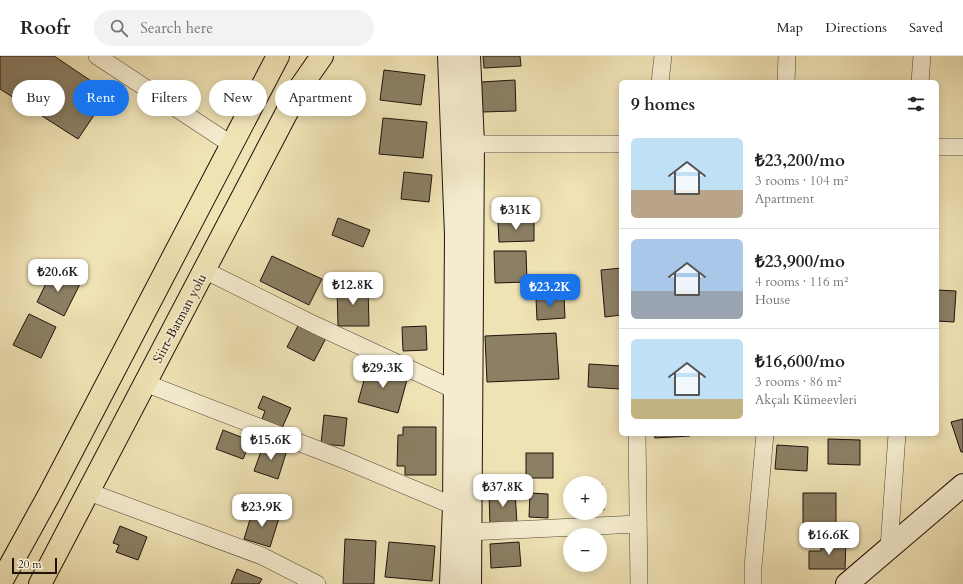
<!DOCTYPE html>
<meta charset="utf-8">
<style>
:root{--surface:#fff;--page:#f2f2f2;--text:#222;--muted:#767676;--line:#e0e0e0;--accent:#1a73e8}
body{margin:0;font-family:Cardo,serif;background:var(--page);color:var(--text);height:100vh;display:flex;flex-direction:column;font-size:15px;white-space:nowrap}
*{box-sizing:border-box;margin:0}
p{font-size:13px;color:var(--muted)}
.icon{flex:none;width:22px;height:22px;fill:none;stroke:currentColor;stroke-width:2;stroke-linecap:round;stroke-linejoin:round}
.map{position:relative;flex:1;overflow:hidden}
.panel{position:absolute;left:619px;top:24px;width:320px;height:356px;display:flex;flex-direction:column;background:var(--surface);border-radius:6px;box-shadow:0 2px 10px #0003}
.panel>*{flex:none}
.top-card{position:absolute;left:12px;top:24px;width:380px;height:36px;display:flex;gap:8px}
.buttons{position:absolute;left:563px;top:420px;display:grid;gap:8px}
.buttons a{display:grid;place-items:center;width:44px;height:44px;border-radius:50%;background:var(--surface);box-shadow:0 2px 10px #0003;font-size:20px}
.scale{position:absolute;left:12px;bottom:10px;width:45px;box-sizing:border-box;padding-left:4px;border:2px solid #1f130c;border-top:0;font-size:11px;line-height:14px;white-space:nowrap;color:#1f130c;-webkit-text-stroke:3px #f5eccf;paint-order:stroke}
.price{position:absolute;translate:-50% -34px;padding:0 9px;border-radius:8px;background:#fff;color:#222;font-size:13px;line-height:26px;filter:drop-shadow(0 1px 2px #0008)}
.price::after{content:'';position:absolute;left:50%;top:24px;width:12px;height:9px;margin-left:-6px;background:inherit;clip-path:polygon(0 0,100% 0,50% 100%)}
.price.active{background:var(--accent);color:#fff}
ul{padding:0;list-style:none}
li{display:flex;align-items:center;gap:12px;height:100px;padding:0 12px}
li+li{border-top:1px solid var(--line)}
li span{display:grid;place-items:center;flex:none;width:112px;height:80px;border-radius:6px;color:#555}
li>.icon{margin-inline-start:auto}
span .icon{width:48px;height:48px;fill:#fffc;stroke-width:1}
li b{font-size:17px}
h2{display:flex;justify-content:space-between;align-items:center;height:48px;padding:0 12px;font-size:17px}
.tag{padding:0 14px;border-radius:18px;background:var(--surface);box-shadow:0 2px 10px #0003;font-size:14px;line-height:36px}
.tag.active{background:var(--accent);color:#fff}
header{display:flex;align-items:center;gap:24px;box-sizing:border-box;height:56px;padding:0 20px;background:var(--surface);border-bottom:1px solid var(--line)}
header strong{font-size:19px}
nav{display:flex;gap:22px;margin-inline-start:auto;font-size:14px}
.search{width:280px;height:36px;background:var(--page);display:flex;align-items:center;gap:10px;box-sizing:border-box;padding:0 14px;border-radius:22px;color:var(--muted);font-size:15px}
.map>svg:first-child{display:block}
</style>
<header>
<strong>Roofr</strong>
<div class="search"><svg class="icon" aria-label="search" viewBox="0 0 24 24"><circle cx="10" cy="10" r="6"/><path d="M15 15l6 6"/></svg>Search here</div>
<nav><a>Map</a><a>Directions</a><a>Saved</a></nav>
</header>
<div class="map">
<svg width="963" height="528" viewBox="0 0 963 528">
<rect width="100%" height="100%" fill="#efe2b5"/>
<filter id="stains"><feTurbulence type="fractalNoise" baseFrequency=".005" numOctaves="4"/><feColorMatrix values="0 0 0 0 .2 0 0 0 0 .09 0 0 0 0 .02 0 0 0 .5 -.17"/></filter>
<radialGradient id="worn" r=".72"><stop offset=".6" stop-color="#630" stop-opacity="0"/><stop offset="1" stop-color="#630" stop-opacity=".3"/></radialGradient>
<!-- building -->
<g fill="#8b7f64" stroke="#1f130c">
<polygon points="0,0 54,0 109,37 78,83 0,33"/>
<polygon points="483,0 520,0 521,10 484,12"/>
<polygon points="384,14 425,19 421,49 380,44"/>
<polygon points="515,24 516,55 482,56 481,26"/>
<polygon points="383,62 427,66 423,102 379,98"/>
<polygon points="404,116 432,119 429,146 401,143"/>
<polygon points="338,162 370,174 363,191 332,179"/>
<polygon points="534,165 534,185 499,186 498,166"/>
<polygon points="494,195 526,195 527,226 495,227"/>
<polygon points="272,200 322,223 309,249 260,225"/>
<polygon points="621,212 621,259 605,261 601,214"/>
<polygon points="52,215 80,228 64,260 37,246"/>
<polygon points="337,231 368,231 369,270 338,270"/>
<polygon points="937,234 956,235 954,266 937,265"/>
<polygon points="564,240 565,262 537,264 536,242"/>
<polygon points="29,258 56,271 41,302 13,289"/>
<polygon points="299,268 326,282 314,305 287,291"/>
<polygon points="426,270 427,294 403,295 402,271"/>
<polygon points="556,277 559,323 487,326 485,280"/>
<polygon points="589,308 621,310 620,333 588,331"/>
<polygon points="368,310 408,320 398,357 358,346"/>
<polygon points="263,340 291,352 282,372 262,363 265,355 258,352"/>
<polygon points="324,359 347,362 344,390 321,388"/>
<polygon points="963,363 963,396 961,396 951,366"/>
<polygon points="403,371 436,371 436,419 405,419 405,410 397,410 398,379 403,379"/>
<polygon points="223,374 251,385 243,403 216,393"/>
<polygon points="654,378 690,378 690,380 655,382"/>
<polygon points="828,383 860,384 860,409 828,408"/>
<polygon points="264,387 287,394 278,423 254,415"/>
<polygon points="777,389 808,391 807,415 775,413"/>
<rect x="526" y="397" width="27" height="25"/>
<polygon points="600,428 602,428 604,454 600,455"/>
<polygon points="515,435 517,468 490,469 489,437"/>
<polygon points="530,437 548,438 548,462 529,461"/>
<rect x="803" y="437" width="33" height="32"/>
<polygon points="253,454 279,462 270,491 244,483"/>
<polygon points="120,470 147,481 138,504 116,496 119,489 113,487"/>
<polygon points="345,483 376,485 374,528 343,528"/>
<polygon points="821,484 846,485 845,513 809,513 809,495 821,495"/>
<polygon points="389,486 435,490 432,525 385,521"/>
<polygon points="519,486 521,510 491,512 490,488"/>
<polygon points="237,513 262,523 259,528 231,528"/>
</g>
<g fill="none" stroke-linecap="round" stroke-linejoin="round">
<!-- street casing -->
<g stroke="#534736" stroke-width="18">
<g id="street">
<polyline points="97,0 232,89"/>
<polyline points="660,26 663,0"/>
<polyline points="786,26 787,0"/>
<polyline points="920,26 922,0"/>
<polyline points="473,88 621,88"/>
<polyline points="937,91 963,91"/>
<polyline points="204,214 315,269 455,334"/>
<polyline points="145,327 342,403 454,450"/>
<polyline points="637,378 639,528"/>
<polyline points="89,436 262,500 317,528"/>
<polyline points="470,476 638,468"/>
<polyline points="889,492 897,378"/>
<polyline points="753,528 753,511 765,378"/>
</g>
</g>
<!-- secondary casing -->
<g stroke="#1f130c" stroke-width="24">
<g id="secondary">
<polyline points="449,0 456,179 454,450 451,528"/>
<polyline points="469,0 473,88 470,528"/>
<polyline points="847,528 963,429"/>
</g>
</g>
<!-- highway casing -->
<g stroke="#1f130c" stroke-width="24">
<g id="highway">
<polyline points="0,528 49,439 278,0"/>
<polyline points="40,528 299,33 322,0"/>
</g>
</g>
<!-- street -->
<use href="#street" stroke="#f5eccf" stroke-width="17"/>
<!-- secondary -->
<use href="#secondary" stroke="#f5eccf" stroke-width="22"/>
<!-- highway -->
<use href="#highway" stroke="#efe2b5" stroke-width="22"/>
</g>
<g text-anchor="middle" stroke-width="3.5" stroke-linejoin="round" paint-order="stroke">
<!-- street labels -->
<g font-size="13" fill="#1f130c" stroke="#f5eccf">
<text transform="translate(179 262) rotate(-62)" y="5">Siirt-Batman yolu</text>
</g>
</g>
<rect width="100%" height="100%" filter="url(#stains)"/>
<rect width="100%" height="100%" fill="url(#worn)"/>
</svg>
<div class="buttons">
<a>+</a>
<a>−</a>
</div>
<div class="scale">20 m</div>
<b class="price" style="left:516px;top:175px">₺31K</b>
<b class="price" style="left:58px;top:237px">₺20.6K</b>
<b class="price" style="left:353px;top:250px">₺12.8K</b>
<b class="price active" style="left:550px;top:252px">₺23.2K</b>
<b class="price" style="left:383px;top:333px">₺29.3K</b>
<b class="price" style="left:271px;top:405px">₺15.6K</b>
<b class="price" style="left:503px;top:452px">₺37.8K</b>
<b class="price" style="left:262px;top:472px">₺23.9K</b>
<b class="price" style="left:829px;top:500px">₺16.6K</b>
<div class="top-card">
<a class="tag">Buy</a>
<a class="tag active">Rent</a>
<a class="tag">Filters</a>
<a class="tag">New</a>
<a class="tag">Apartment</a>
</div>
<section class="panel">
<h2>9 homes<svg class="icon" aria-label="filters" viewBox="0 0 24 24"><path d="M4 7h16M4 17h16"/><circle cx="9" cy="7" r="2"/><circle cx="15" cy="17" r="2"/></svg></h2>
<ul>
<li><span style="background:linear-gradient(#bfe0f5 65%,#b9a48a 0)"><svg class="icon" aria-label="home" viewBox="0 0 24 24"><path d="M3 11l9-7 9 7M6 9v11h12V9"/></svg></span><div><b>₺23,200/mo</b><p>3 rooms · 104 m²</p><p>Apartment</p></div></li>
<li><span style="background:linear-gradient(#a9c7e8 65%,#9aa5b1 0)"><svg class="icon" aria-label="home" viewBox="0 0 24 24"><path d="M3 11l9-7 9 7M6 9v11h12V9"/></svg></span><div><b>₺23,900/mo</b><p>4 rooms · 116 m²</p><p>House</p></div></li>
<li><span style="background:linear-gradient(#bfe0f5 75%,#c2b280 0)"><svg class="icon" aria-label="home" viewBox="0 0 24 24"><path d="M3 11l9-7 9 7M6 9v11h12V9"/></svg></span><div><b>₺16,600/mo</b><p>3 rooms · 86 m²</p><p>Akçalı Kümeevleri</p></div></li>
</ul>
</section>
</div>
